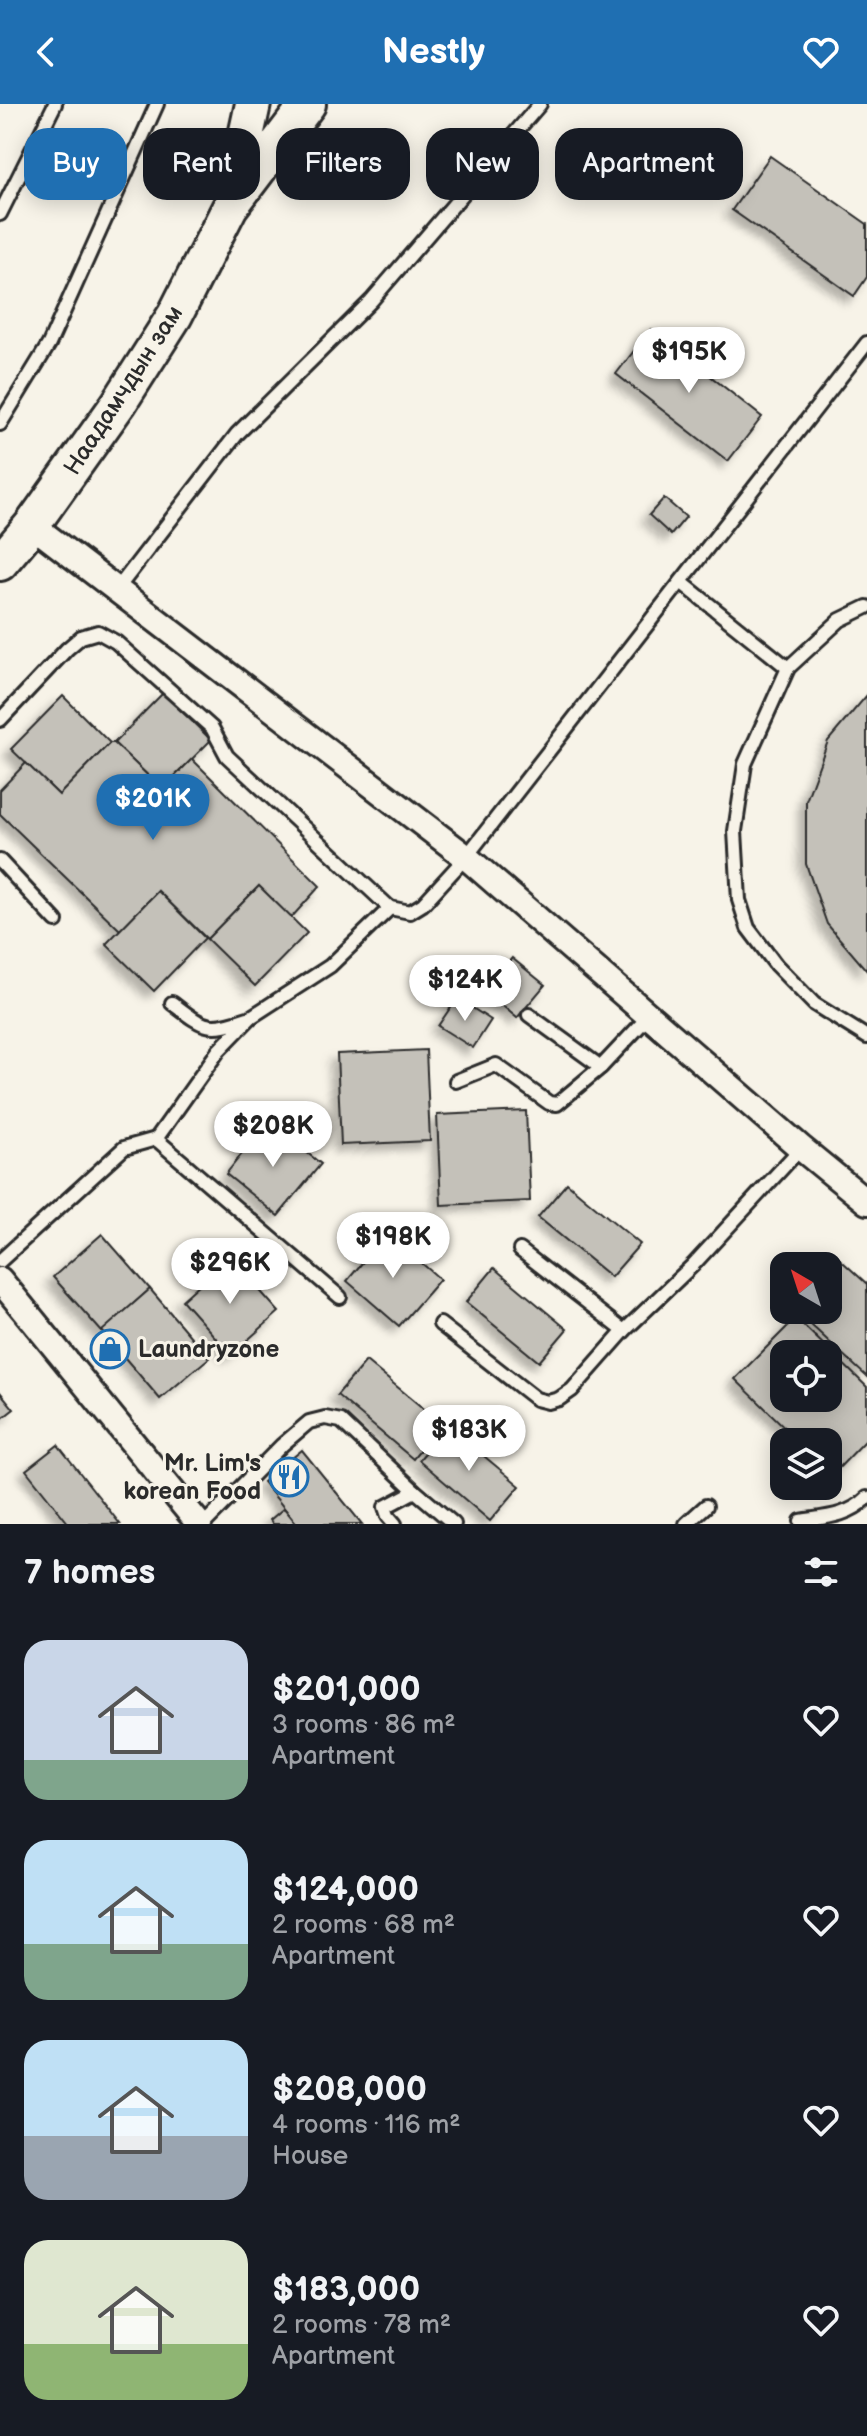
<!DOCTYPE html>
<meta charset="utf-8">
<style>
:root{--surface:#171b24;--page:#242831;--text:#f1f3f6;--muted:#9ea1a6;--accent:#1f6fb2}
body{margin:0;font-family:"Balsamiq Sans",sans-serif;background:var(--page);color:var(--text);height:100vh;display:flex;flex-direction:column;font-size:30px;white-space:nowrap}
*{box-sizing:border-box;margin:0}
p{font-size:26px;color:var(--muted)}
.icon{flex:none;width:44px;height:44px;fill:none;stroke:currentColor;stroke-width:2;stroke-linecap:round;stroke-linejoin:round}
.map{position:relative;height:1420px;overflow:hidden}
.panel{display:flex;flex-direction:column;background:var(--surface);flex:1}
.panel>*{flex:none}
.hud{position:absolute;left:24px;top:24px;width:820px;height:72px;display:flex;gap:16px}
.needle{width:52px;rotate:321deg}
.fabs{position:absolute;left:770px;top:1148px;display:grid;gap:16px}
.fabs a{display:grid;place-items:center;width:72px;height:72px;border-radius:16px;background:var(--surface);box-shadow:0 4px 20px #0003;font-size:40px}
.price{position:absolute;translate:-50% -68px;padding:0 18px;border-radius:28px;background:#fff;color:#222;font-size:26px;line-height:52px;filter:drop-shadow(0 2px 4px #0008)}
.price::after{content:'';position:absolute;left:50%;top:48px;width:24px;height:18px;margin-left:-12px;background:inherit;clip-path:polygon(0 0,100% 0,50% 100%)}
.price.current{background:var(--accent);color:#fff}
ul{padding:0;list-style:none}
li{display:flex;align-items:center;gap:24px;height:200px;padding:0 24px}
li span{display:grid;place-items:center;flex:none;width:224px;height:160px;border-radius:24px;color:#555}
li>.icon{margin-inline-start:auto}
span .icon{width:96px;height:96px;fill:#fffc;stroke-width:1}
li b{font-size:34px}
h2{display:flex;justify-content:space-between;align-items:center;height:96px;padding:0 24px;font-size:34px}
.pill{padding:0 28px;border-radius:24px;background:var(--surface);box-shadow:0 4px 20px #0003;font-size:28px;line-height:72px}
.pill.current{background:var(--accent);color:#fff}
header{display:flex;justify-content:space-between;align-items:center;height:104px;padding:0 24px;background:var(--accent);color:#fff;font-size:36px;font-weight:600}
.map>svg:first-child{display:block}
</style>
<header><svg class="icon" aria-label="back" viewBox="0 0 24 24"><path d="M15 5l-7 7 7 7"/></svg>Nestly<svg class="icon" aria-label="heart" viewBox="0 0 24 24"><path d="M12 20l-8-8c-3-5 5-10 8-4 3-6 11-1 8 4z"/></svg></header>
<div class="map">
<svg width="867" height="1420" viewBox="0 0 867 1420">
<defs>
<filter id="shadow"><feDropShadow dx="-7" dy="7" stdDeviation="4" flood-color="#0004"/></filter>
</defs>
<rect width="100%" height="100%" fill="#f7f3e8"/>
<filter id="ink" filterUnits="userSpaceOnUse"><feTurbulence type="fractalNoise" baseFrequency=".0125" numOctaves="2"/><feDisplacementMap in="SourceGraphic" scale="16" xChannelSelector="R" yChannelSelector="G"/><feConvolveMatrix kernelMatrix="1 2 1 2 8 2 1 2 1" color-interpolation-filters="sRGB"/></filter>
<g filter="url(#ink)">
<!-- building -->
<g fill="#c4c1b9" stroke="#2b2b2b" stroke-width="2" fill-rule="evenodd" filter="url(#shadow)">
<polygon points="770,52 867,120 867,173 854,192 732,106"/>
<polygon points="651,225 762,313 728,357 616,270"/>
<polygon points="664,394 686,413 671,431 649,411"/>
<polygon points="163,589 211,636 162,685 114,639"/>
<polygon points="867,591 867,867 827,820 806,760 806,697 828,637"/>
<polygon points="63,592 110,639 59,691 11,645"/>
<polygon points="110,639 114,639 162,685 192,655 320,782 291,814 259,782 207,835 158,787 120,826 0,710 0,686 26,659 59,691"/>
<polygon points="259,782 307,829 255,882 207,835"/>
<polygon points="158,787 205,834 154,887 106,840"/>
<polygon points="512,854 545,881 517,914 484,886"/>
<polygon points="457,894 491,916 473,944 438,922"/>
<polygon points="426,946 430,1037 341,1041 337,950"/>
<polygon points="526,1007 530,1097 441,1101 437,1011"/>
<polygon points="268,1017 321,1060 278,1112 226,1070"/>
<polygon points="567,1079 640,1140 611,1173 538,1113"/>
<polygon points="387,1129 440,1175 399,1222 347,1177"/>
<polygon points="102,1130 150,1185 102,1228 53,1173"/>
<polygon points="832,1148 867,1180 867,1273 795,1206 828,1206 828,1162 818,1162"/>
<polygon points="230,1153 279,1208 231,1251 182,1196"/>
<polygon points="494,1164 567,1225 539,1258 466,1198"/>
<polygon points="150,1185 209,1254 160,1295 102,1227"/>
<path d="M796 1214 867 1283V1335L833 1370 828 1365V1338H800L735 1275ZM784 1250H828V1294H784Z"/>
<polygon points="366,1257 442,1320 413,1355 337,1291"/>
<polygon points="0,1288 14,1305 0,1316"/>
<polygon points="448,1322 520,1382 490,1417 419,1356"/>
<polygon points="58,1341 120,1420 69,1420 26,1366"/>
<polygon points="302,1346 362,1420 297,1420 263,1378"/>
<polygon points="284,1404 297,1420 273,1420 270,1416"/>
</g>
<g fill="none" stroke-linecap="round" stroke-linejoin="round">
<!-- service casing -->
<g stroke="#2b2b2b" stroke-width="18">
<g id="service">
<polyline points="0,110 55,0"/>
<polyline points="0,320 49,240 157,0"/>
<polyline points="681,478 788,564"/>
<polyline points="118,484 237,330 371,197 540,0"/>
<polyline points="867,503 840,516 788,564 745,660 735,727 739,796 748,824 776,861 814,900 867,933"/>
<polyline points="0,616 67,545 81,533 98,528 116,538 212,624 227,652 390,804 330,862 251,913 219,946 156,1035"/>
<polyline points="0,757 56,817"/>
<polyline points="390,804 410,808 423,800 466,753 867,239"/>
<path d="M172 899C205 924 207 928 248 914"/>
<polyline points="529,911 601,963"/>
<polyline points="456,977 496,961 549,999 557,1000 601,963 649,912"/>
<polyline points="520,1146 624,1227"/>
<polyline points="0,1157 124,1044 156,1035 340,1193"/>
<polyline points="440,1220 536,1295 548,1298 559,1295 572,1286 624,1227 693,1161 801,1044"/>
<path d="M801 1417C826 1413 849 1412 867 1394"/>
<polyline points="204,1420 282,1341 309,1318 325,1314 341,1317 415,1387 454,1420"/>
<polyline points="395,1420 388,1412 385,1403 415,1387"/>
<polyline points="686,1420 706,1402"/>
</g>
</g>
<!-- minor casing -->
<g stroke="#2b2b2b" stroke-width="30">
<g id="minor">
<polyline points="32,421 466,753 801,1044 867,1098"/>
<polyline points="0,1176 199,1420"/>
</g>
</g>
<!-- secondary casing -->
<g stroke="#2b2b2b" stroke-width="40">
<g id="secondary">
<polyline points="233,91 253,0"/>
<polyline points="0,459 32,421 119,299 175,211 230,103 308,0"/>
</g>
</g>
<!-- service -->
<use href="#service" stroke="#f7f3e8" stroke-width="12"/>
<!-- minor -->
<use href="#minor" stroke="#f7f3e8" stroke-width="24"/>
<!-- secondary -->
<use href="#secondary" stroke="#f7f3e8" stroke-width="34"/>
</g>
</g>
<!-- icons -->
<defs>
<g id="shop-ring" transform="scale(2)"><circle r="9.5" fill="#f7f3e8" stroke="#1f6fb2" stroke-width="1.5"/><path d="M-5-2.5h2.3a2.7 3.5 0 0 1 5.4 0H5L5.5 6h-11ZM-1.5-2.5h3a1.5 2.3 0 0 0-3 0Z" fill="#1f6fb2"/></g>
<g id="restaurant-ring" transform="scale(2)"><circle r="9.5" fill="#f7f3e8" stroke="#1f6fb2" stroke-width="1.5"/><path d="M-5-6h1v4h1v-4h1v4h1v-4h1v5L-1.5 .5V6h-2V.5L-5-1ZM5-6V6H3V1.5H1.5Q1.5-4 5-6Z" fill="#1f6fb2"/></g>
</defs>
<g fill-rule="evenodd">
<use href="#shop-ring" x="110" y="1245"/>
<use href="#restaurant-ring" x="289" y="1373"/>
</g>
<g text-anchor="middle" stroke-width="6" stroke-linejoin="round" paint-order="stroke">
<!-- street labels -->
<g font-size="24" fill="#2b2b2b" stroke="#f7f3e8">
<text transform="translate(123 286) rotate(-57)" y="8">Наадамчдын зам</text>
</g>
<!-- poi labels -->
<g font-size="24" font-weight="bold" fill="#2b2b2b" stroke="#f7f3e8" text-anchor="start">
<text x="138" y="1253">Laundryzone</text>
<text x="261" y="1367" text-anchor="end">Mr. Lim's<tspan x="261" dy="28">korean Food</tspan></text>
</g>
</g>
</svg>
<div class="fabs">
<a><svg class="needle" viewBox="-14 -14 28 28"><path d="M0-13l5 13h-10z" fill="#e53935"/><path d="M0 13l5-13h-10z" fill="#9ea1a6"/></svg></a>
<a><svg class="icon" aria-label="locate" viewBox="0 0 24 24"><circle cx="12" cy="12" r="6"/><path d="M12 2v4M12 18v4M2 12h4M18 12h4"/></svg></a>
<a><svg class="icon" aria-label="layers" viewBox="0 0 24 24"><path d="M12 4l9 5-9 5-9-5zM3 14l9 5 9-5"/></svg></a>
</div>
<b class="price" style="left:689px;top:291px">$195K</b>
<b class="price current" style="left:153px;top:738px">$201K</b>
<b class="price" style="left:465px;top:919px">$124K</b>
<b class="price" style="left:273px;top:1065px">$208K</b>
<b class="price" style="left:393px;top:1176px">$198K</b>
<b class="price" style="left:230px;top:1202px">$296K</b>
<b class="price" style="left:469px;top:1369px">$183K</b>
<div class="hud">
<a class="pill current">Buy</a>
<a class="pill">Rent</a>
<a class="pill">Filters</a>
<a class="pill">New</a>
<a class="pill">Apartment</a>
</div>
</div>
<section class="panel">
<h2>7 homes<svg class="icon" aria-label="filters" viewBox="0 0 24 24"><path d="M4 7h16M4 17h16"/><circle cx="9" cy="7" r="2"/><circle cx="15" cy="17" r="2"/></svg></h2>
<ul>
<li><span style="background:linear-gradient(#c9d6e8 75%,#7fa58c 0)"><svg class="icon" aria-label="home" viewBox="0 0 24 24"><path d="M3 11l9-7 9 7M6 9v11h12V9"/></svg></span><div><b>$201,000</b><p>3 rooms · 86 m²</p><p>Apartment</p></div><svg class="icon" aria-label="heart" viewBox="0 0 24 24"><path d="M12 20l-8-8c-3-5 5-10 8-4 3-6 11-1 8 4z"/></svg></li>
<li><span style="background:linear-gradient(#bfe0f5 65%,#7fa58c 0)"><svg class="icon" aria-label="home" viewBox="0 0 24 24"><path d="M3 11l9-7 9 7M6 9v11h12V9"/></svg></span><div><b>$124,000</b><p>2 rooms · 68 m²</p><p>Apartment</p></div><svg class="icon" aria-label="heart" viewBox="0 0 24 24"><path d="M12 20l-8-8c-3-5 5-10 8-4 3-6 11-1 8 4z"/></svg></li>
<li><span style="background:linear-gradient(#bfe0f5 60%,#9aa5b1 0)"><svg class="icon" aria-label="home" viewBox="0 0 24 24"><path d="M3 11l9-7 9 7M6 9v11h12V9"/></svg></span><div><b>$208,000</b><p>4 rooms · 116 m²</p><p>House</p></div><svg class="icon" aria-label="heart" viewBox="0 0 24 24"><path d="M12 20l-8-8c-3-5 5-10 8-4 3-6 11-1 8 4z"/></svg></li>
<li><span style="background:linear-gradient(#dfe7d0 65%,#8fb573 0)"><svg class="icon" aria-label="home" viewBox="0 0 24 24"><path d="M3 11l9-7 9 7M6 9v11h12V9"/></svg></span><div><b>$183,000</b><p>2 rooms · 78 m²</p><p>Apartment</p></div><svg class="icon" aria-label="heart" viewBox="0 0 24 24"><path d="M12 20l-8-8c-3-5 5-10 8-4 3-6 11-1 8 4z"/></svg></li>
</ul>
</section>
